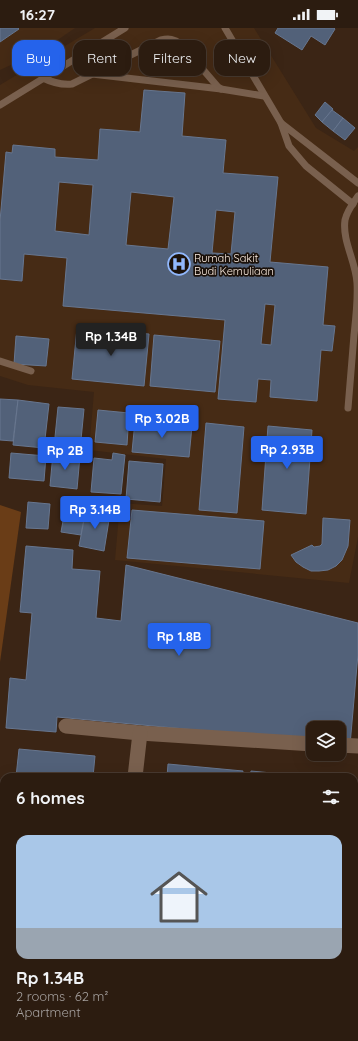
<!DOCTYPE html>
<meta charset="utf-8">
<style>
:root{--surface:#2c1c10;--page:#342519;--text:#f1f3f6;--muted:#a6a19f;--line:#483a30;--accent:#2563eb}
body{margin:0;font-family:Quicksand,sans-serif;background:var(--page);color:var(--text);height:100vh;display:flex;flex-direction:column;font-size:15px;white-space:nowrap}
*{box-sizing:border-box;margin:0}
p{font-size:13px;color:var(--muted)}
.icon{flex:none;width:22px;height:22px;fill:none;stroke:currentColor;stroke-width:2;stroke-linecap:round;stroke-linejoin:round}
.map{position:relative;flex:1;overflow:hidden}
.side{position:absolute;left:0px;top:745px;width:358px;height:268px;display:flex;flex-direction:column;background:var(--surface);border-radius:12px 12px 0 0;box-shadow:0 4px 16px #0002,0 0 0 1px var(--line)}
.side>*{flex:none}
.guide{position:absolute;left:12px;top:12px;width:334px;height:36px;display:flex;gap:8px}
.controls{position:absolute;left:306px;top:693px;display:grid;gap:8px}
.controls a{display:grid;place-items:center;width:40px;height:40px;border-radius:8px;background:var(--surface);box-shadow:0 4px 16px #0002,0 0 0 1px var(--line);font-size:20px}
.price{position:absolute;translate:-50% -34px;padding:0 9px;border-radius:4px;background:var(--accent);color:#fff;font-size:13px;line-height:26px;filter:drop-shadow(0 1px 2px #0008)}
.price::after{content:'';position:absolute;left:50%;top:24px;width:12px;height:9px;margin-left:-6px;background:inherit;clip-path:polygon(0 0,100% 0,50% 100%)}
.price.active{background:#222;color:#fff}
ul{padding:0;list-style:none}
li{display:grid;align-content:center;gap:8px;height:212px;padding:0 16px}
li+li{border-top:1px solid var(--line)}
li span{display:grid;place-items:center;height:124px;border-radius:12px;color:#555}
li>.icon{margin-inline-start:auto}
span .icon{width:72px;height:72px;fill:#fffc;stroke-width:1}
li b{font-size:17px}
h2{display:flex;justify-content:space-between;align-items:center;height:48px;padding:0 16px;font-size:17px}
.tag{padding:0 14px;border-radius:12px;background:var(--surface);box-shadow:0 4px 16px #0002,0 0 0 1px var(--line);font-size:14px;line-height:36px}
.tag.active{background:var(--accent);color:#fff}
.status{display:flex;justify-content:space-between;align-items:center;height:28px;padding:0 20px;background:var(--surface);direction:ltr}
.status svg{height:11px;fill:currentColor}
.map>svg:first-child{display:block}
</style>
<div class="status"><b>16:27</b><svg viewBox="0 0 49 12"><path d="M0 12V9h3v3zM5 12V6h3v6zM10 12V3h3v9zM15 12V0h3v12zM26 1h20v11H26zM47 4h2v5h-2z"/></svg></div>
<div class="map">
<svg width="358" height="1013" viewBox="0 0 358 1013">
<rect width="100%" height="100%" fill="#3b2515"/>
<!-- built -->
<g fill="#462b15">
<polygon points="0,0 75,0 43,22 0,42"/>
<polygon points="95,0 254,0 316,100 354,123 358,119 358,509 349,555 115,532 120,475 162,478 166,431 89,422 94,364 28,357 0,348 0,57"/>
</g>
<!-- green -->
<polygon fill="#6a3d17" points="0,477 21,484 0,634"/>
<!-- building -->
<g fill="#526179" stroke="#67768f" fill-rule="evenodd">
<polygon points="0,0 18,0 19,1 0,14"/>
<polygon points="278,0 334,0 335,1 325,17 311,8 302,22 275,5"/>
<path d="M144 62 185 65 182 108 226 112 223 145 278 149 270 234 328 239 323 297 335 298 332 323 321 322 317 373 270 369 271 352 258 351 256 374 218 371 225 292 63 278 67 230 24 226 22 253 0 251V193L6 124 12 125 13 117 55 121V129L98 132 100 101 140 104ZM59 154 93 157 89 207 55 203ZM131 164 174 169 168 221 126 217ZM216 182 235 184 231 226 212 225ZM265 276 275 277 271 317 261 316Z"/>
<polygon points="325,74 333,81 322,94 315,87"/>
<polygon points="332,82 343,90 333,103 322,94"/>
<polygon points="343,90 355,100 345,112 333,103"/>
<polygon points="77,300 149,306 144,358 72,351"/>
<polygon points="154,307 220,313 215,364 150,358"/>
<polygon points="16,308 49,311 46,338 14,336"/>
<polygon points="0,371 18,372 13,413 0,412"/>
<polygon points="18,372 49,376 44,420 13,417"/>
<polygon points="58,379 84,381 81,412 55,409"/>
<polygon points="98,382 129,385 127,417 95,414"/>
<polygon points="135,393 192,398 189,429 132,424"/>
<polygon points="206,395 244,399 237,485 199,482"/>
<polygon points="268,398 312,402 306,486 262,482"/>
<polygon points="11,425 46,428 44,453 9,450"/>
<polygon points="53,425 80,428 77,461 50,458"/>
<polygon points="113,425 125,427 121,466 91,464 94,430 112,432"/>
<polygon points="129,433 163,436 160,474 126,471"/>
<polygon points="28,474 50,476 48,501 26,500"/>
<polygon points="65,482 85,485 81,507 61,504"/>
<polygon points="86,482 110,486 104,523 79,518"/>
<polygon points="132,482 264,493 260,541 127,530"/>
<polygon points="323,490 350,492 348,518 342,532 336,538 328,542 319,543 311,543 303,539 296,534 291,527 312,517 314,519 320,518 322,516"/>
<polygon points="26,518 73,522 72,541 100,543 96,590 121,593 126,537 358,595 358,626 350,717 339,716 339,700 313,700 313,713 57,689 56,704 6,700 10,650 26,652 32,585 20,584"/>
<polygon points="19,721 95,728 93,749 16,749"/>
<polygon points="168,736 243,743 242,749 167,749"/>
<polygon points="251,743 313,749 250,749"/>
<polygon points="354,865 358,866 358,955 354,954"/>
<polygon points="2,926 4,926 4,949 0,948"/>
<polygon points="189,1009 205,1009 213,1013 187,1013"/>
<polygon points="205,1009 233,1009 231,1013 213,1013"/>
</g>
<g fill="none" stroke-linecap="round" stroke-linejoin="round">
<!-- lane -->
<g stroke="#79604e" stroke-width="7">
<polyline points="225,0 281,95 358,155"/>
<polyline points="92,46 221,61 264,68"/>
<path d="M43 50C53 55 61 57 72 56L161 12C169 10 174 11 181 16L218 59 221 61"/>
<polyline points="0,77 125,0"/>
<polyline points="281,95 289,118 306,138 353,176"/>
<polyline points="0,333 31,343"/>
<path d="M348 380C350 356 352 331 354 307 356 289 358 272 357 255 356 234 342 213 345 192 347 183 353 175 358 168"/>
</g>
<!-- street -->
<g stroke="#79604e" stroke-width="15">
<polyline points="66,698 140,705 313,716"/>
<polyline points="339,717 358,718"/>
<polyline points="135,749 140,705"/>
<polyline points="354,796 358,767"/>
</g>
</g>
<!-- icons -->
<defs>
<g id="hospital-ring" transform="scale(1.15)"><circle r="9.5" fill="#1b110a" stroke="#91b8fd" stroke-width="1.5"/><path d="M-5-5h3v3.5h4V-5h3V5h-3V1.5h-4V5h-3Z" fill="#91b8fd"/></g>
</defs>
<g fill-rule="evenodd">
<use href="#hospital-ring" x="179" y="236"/>
</g>
<g text-anchor="middle" stroke-width="3.5" stroke-linejoin="round" paint-order="stroke">
<!-- poi labels -->
<g font-size="11" fill="#fbece1" stroke="#1b110a" text-anchor="start">
<text x="194" y="234">Rumah Sakit<tspan x="194" dy="13">Budi Kemuliaan</tspan></text>
</g>
</g>
</svg>
<div class="controls">
<a><svg class="icon" aria-label="layers" viewBox="0 0 24 24"><path d="M12 4l9 5-9 5-9-5zM3 14l9 5 9-5"/></svg></a>
</div>
<b class="price active" style="left:111px;top:329px">Rp 1.34B</b>
<b class="price" style="left:162px;top:411px">Rp 3.02B</b>
<b class="price" style="left:287px;top:442px">Rp 2.93B</b>
<b class="price" style="left:65px;top:443px">Rp 2B</b>
<b class="price" style="left:95px;top:502px">Rp 3.14B</b>
<b class="price" style="left:179px;top:629px">Rp 1.8B</b>
<div class="guide">
<a class="tag active">Buy</a>
<a class="tag">Rent</a>
<a class="tag">Filters</a>
<a class="tag">New</a>
</div>
<section class="side">
<h2>6 homes<svg class="icon" aria-label="filters" viewBox="0 0 24 24"><path d="M4 7h16M4 17h16"/><circle cx="9" cy="7" r="2"/><circle cx="15" cy="17" r="2"/></svg></h2>
<ul>
<li><span style="background:linear-gradient(#a9c7e8 75%,#9aa5b1 0)"><svg class="icon" aria-label="home" viewBox="0 0 24 24"><path d="M3 11l9-7 9 7M6 9v11h12V9"/></svg></span><div><b>Rp 1.34B</b><p>2 rooms · 62 m²</p><p>Apartment</p></div></li>
</ul>
</section>
</div>
